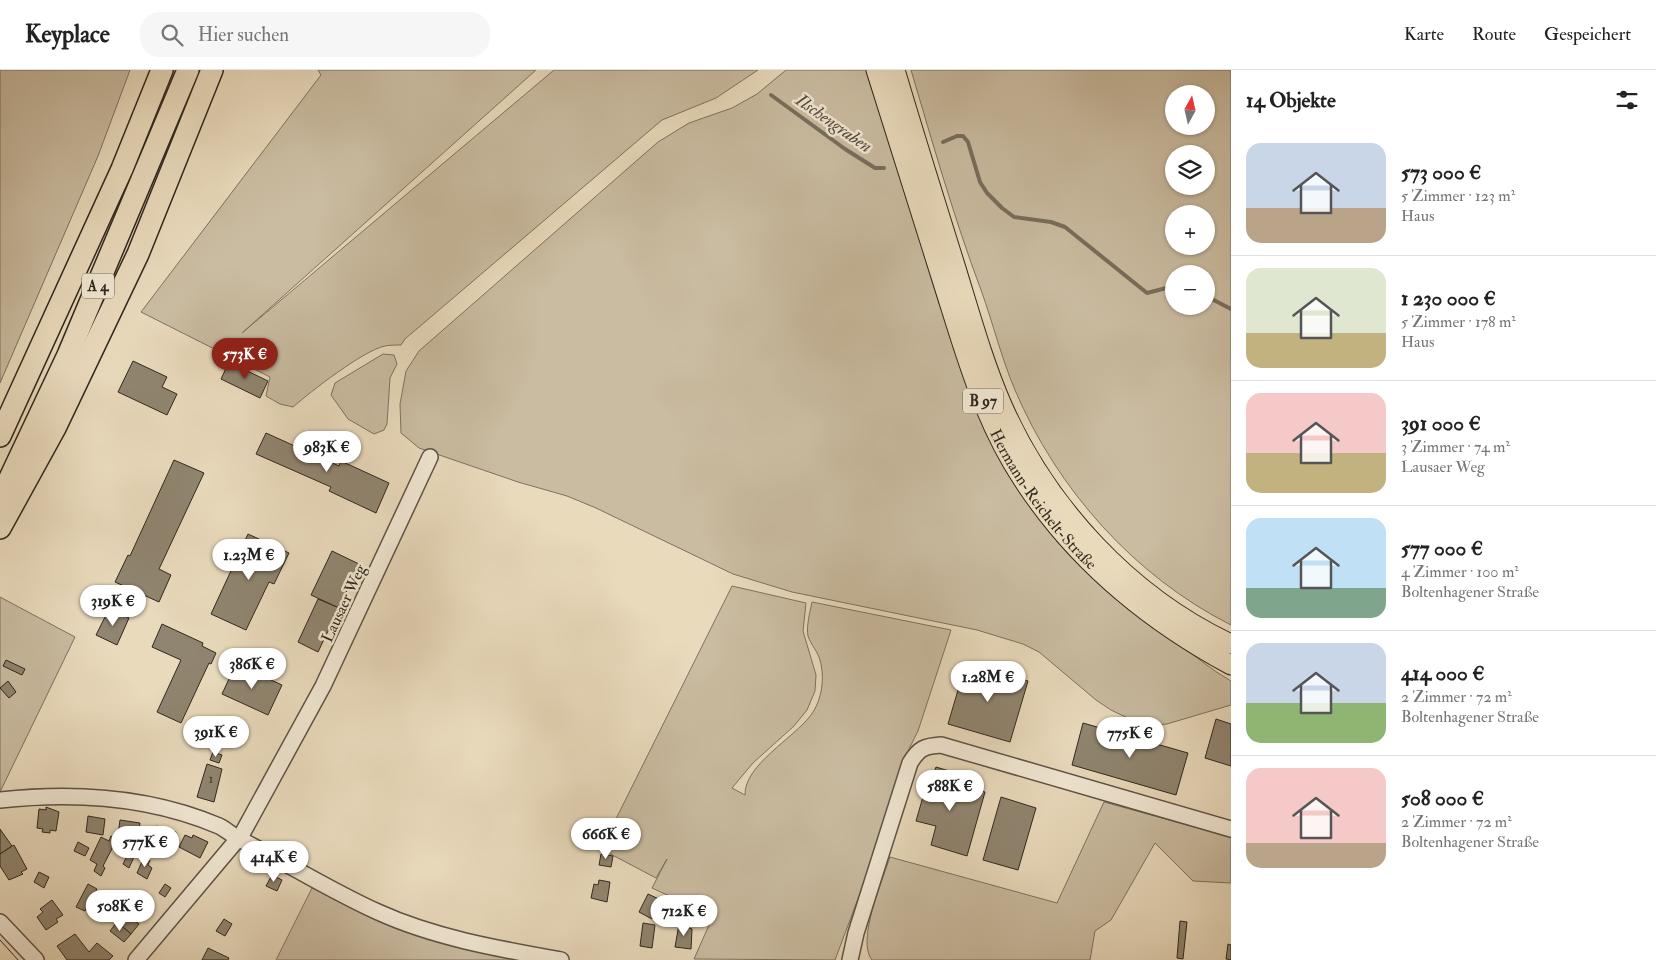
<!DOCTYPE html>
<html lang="de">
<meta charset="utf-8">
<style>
:root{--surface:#fff;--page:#f6f6f6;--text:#222;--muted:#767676;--line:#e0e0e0;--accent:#8f2418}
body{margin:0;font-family:"IM FELL Double Pica",serif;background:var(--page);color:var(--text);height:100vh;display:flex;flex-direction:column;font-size:19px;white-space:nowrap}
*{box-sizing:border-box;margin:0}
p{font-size:16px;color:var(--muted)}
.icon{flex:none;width:28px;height:28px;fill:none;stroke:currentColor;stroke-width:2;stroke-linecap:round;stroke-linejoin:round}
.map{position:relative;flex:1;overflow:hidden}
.details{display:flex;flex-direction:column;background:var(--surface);width:425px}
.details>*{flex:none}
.needle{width:32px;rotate:8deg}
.fabs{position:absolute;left:1165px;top:15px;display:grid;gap:10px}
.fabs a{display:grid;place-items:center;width:50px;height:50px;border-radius:50%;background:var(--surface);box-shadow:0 1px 4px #0004;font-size:25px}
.price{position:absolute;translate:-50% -42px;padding:0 11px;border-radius:18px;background:#fff;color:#222;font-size:16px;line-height:32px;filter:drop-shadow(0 1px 2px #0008)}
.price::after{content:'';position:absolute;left:50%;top:30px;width:15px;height:11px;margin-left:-8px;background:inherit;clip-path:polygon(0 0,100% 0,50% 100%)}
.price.current{background:var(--accent);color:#fff}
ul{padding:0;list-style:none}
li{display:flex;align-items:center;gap:15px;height:125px;padding:0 15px}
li+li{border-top:1px solid var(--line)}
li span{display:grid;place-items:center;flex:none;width:140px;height:100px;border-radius:15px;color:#555}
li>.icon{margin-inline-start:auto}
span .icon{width:60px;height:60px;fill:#fffc;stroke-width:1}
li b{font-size:21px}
h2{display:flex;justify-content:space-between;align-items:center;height:60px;padding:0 15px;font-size:21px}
header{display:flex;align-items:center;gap:30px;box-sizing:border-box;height:70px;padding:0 25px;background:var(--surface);border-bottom:1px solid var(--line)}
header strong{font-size:24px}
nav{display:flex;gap:28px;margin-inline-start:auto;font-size:18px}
.search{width:350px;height:45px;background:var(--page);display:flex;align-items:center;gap:12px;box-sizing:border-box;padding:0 18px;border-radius:20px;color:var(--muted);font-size:19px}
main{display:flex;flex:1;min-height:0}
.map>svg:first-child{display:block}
</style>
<header>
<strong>Keyplace</strong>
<div class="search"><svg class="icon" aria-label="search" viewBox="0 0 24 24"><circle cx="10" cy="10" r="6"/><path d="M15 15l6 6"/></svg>Hier suchen</div>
<nav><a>Karte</a><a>Route</a><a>Gespeichert</a></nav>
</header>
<main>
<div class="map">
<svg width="1231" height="890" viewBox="0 0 1231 890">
<rect width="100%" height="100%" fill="#e9dabc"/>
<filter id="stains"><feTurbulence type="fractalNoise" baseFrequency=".004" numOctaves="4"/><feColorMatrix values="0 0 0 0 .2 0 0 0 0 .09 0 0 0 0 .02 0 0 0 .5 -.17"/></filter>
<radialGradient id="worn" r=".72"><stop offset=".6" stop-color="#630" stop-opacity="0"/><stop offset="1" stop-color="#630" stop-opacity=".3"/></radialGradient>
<!-- green -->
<g fill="#cabca1" stroke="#7d7260" fill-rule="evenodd">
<polygon points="0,0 130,0 98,86 0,313"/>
<path d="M318 0H536L242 263 554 0H758L716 28 662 50 405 269 401 275C396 275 390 275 385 276 364 280 310 322 293 337L280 334 266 326 270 307 141 242 321 5Z"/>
<path d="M786 0H869C888 64 907 128 926 191 955 285 984 376 1044 455 1079 502 1125 536 1173 570 1193 584 1210 599 1231 611V635L1167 654 1153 655 1136 652 1111 640 1096 630 1039 582 1023 574 977 560 792 522 733 504 596 438 567 426 518 412 419 378 401 363 400 334 406 301 419 281 658 72 689 53 732 38 757 24Z"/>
<path d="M911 0H1231V555C1134 506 1057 419 1015 320 1001 287 993 253 981 220 954 148 933 74 911 0ZM1174 24H1206V56H1174ZM1174 84H1206V116H1174ZM1174 144H1206V176H1174ZM1174 204H1206V236H1174Z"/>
<polygon points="383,284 394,285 397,294 390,308 387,354 384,360 374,364 348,349 331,325 335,313"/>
<path d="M732 516 806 533 803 561 816 605 815 621 807 640 794 656 753 693 732 718 745 725C744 695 794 668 811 645 822 630 825 608 820 590 818 582 811 575 808 566 806 557 810 542 812 532L951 560 918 661 908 681 871 794 835 890 694 889 713 846 652 818 667 789 656 808 601 779Z"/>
<polygon points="0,527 75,567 0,722"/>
<path d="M1104 732 1231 767V813L1193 811 1155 773 1111 850 1095 861 1090 890H872C856 871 883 809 890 787L1057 833Z"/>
<polygon points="312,818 359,840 521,890 276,890"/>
</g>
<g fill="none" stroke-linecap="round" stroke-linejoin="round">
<!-- stream -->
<g stroke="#796e5c" stroke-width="4">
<polyline points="771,25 845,79 875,98 884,98"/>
<polyline points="943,72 957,66 963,66 968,72 980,112 987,123 1002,138 1014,147 1051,152 1065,157 1147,223 1174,216"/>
<polyline points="1206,226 1231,239"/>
</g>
</g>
<!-- building -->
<g fill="#908570" stroke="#30281e">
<polygon points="133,291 167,307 162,317 177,324 167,345 118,322"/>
<polygon points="229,292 268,311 260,328 221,309"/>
<polygon points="266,363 339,396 341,391 389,413 376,443 329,421 331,417 256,384"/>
<polygon points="174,390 204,403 159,499 171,505 159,532 115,512 128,485 130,486"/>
<polygon points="248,464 289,483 274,514 269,512 246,560 211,544"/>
<polygon points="332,481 359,494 339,538 311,525"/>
<polygon points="318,529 339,538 318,582 298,572"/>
<polygon points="109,539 129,548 117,575 96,565"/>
<polygon points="162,554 203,573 202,576 216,583 211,594 209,593 181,653 157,642 181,590 152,577"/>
<polygon points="6,590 25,599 22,605 3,596"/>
<polygon points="966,593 1028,611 1010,672 948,654"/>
<polygon points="236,594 282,615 268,645 222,624"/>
<polygon points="8,611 16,622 9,628 0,618"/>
<polygon points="1216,649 1231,654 1231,696 1205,688"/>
<polygon points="1083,653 1188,683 1176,725 1072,695"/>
<polygon points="213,682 222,685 219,693 210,690"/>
<polygon points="207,694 222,699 214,732 197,727"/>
<polygon points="936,697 949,701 947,708 942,706 942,710 985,722 967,786 931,775 936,756 916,751 929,706 932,707"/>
<polygon points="1001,727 1036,738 1018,800 983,790"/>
<polygon points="46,737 59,742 56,761 50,760 50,763 42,762 43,759 37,758 39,739 46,740"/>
<polygon points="88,746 105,749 103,765 86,762"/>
<polygon points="120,750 140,753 138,767 133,766 131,782 116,780"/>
<polygon points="156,756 176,762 171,780 151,774"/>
<polygon points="0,759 12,776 0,784"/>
<polygon points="185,765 192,768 193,765 208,772 200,788 179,777"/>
<polygon points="111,766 117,769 103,796 105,798 101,806 94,801 97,794 90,790 101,767 109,771"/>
<polygon points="78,772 89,778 85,786 74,781"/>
<polygon points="14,775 27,799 21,802 23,804 9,810 0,796 0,784"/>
<polygon points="128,784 134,787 129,798 123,794"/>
<polygon points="601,784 613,786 611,797 599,795"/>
<polygon points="144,787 150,790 148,795 152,798 147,809 137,803"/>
<polygon points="39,802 49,807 44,818 34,812"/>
<polygon points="272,805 282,810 277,821 266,816"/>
<polygon points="599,810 610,812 607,832 591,828 594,814 598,815"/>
<polygon points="88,814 97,819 85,841 76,837"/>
<polygon points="165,814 171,818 165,827 159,823"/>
<polygon points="648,824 661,830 659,836 671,842 668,848 655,842 652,849 639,842"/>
<polygon points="52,830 63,845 56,849 58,852 46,860 37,847 43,842 40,839"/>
<polygon points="682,832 696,840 692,848 677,840"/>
<polygon points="124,843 139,854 131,864 117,852"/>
<polygon points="224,849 232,854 225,866 216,861"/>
<polygon points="1180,851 1187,852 1183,889 1177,888"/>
<polygon points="117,852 131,864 124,872 110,861"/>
<polygon points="643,853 655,855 652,878 640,876"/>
<polygon points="679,854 689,854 689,858 692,859 691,879 675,877"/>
<polygon points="75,864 89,882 97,873 113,886 109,890 67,890 57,876"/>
<polygon points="1228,874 1231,875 1231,890 1226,889"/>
<polygon points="208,878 229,888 228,890 202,890"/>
</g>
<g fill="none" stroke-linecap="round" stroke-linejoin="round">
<!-- minor casing -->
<g stroke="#5e5446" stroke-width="18">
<g id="minor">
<path d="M0 730C73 722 151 727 219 756 227 760 233 766 241 770 287 793 331 821 378 842 435 868 500 879 561 890"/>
<polyline points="0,852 36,890"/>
<polyline points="136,890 242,764 323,616 430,387"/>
<path d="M850 890 856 863 910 693C919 678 925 676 941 675L1231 759"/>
</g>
</g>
<!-- major casing -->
<g stroke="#30281e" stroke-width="21">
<g id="major">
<path id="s1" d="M876 0C899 72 922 144 944 216 963 276 980 337 1012 392 1064 480 1142 547 1231 595"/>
<path d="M895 0C914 64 934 128 954 192 969 240 982 289 1002 335 1047 437 1130 527 1231 574"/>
</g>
</g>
<!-- highway casing -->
<g stroke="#30281e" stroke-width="24">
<g id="highway">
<polyline points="0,366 122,99 162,0"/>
<polyline points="0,429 68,285 188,0"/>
<polyline points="0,458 55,358 138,184 212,0"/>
</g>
</g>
<!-- minor -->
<use href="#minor" stroke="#f1e7d3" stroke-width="15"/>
<!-- major -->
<use href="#major" stroke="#e9dabc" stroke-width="19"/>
<!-- highway -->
<use href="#highway" stroke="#e9dabc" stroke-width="21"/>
<!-- tram -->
<polyline stroke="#30281e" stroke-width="1" points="0,870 18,890"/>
</g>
<g text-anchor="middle" stroke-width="5" stroke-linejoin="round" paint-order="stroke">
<!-- number labels -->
<g font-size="14" fill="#483f32">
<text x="211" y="713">1</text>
</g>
<!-- shield labels -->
<g fill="#f1e7d3" stroke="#6a6154" stroke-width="1">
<rect x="82" y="203.5" width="32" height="25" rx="4"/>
<rect x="963" y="318.5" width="40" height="25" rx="4"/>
</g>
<g font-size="15" font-weight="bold" fill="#30281e">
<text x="98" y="221">A 4</text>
<text x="983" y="336">B 97</text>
</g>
<!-- street labels -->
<g font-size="16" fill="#30281e" stroke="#f1e7d3">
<text dy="6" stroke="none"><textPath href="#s1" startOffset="464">Hermann-Reichelt-Straße</textPath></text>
<text transform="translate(343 533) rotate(-65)" y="6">Lausaer Weg</text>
</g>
<!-- water labels -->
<g font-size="18" font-style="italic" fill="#554b3d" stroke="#f1e7d3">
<text transform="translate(834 53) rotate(35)" y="6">Ilschengraben</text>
</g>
</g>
<rect width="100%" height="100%" filter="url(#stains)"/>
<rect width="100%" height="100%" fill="url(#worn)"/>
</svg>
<div class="fabs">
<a><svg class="needle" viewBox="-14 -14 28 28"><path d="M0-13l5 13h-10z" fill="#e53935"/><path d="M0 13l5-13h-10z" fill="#767676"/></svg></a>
<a><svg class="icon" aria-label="layers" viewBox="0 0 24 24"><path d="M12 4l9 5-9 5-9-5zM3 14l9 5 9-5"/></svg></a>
<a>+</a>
<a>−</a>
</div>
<b class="price current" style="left:245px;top:310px">573K €</b>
<b class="price" style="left:327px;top:403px">983K €</b>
<b class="price" style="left:249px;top:511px">1.23M €</b>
<b class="price" style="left:113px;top:557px">319K €</b>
<b class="price" style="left:252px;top:620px">386K €</b>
<b class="price" style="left:988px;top:633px">1.28M €</b>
<b class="price" style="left:216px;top:688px">391K €</b>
<b class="price" style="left:1130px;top:689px">775K €</b>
<b class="price" style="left:950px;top:742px">588K €</b>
<b class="price" style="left:606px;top:790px">666K €</b>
<b class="price" style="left:145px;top:798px">577K €</b>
<b class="price" style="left:274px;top:813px">414K €</b>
<b class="price" style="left:120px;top:862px">508K €</b>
<b class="price" style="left:684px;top:867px">712K €</b>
</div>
<section class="details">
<h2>14 Objekte<svg class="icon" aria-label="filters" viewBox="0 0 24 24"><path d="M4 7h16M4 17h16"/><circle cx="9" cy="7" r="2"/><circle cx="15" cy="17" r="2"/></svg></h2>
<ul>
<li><span style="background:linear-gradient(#c9d6e8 65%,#b9a48a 0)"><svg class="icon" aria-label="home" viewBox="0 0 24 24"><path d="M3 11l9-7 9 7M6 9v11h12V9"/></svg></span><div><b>573 000 €</b><p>5 Zimmer · 123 m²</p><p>Haus</p></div></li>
<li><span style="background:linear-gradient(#dfe7d0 65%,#c2b280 0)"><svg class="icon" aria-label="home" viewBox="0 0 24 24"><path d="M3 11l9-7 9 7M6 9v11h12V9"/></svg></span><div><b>1 230 000 €</b><p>5 Zimmer · 178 m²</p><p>Haus</p></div></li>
<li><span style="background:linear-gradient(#f6c9c9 60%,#c2b280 0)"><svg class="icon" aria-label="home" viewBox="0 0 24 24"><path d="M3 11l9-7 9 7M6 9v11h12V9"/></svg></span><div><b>391 000 €</b><p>3 Zimmer · 74 m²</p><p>Lausaer Weg</p></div></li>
<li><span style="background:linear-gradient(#bfe0f5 70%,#7fa58c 0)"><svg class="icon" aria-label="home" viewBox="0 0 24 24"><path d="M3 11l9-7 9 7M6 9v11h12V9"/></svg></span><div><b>577 000 €</b><p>4 Zimmer · 100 m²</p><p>Boltenhagener Straße</p></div></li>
<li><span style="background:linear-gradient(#c9d6e8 60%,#8fb573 0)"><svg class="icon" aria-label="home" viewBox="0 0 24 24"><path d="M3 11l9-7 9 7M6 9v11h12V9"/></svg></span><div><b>414 000 €</b><p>2 Zimmer · 72 m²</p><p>Boltenhagener Straße</p></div></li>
<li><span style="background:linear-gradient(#f6c9c9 75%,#b9a48a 0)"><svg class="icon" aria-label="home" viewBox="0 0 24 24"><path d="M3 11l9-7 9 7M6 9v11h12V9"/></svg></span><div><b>508 000 €</b><p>2 Zimmer · 72 m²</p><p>Boltenhagener Straße</p></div></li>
</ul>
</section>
</main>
